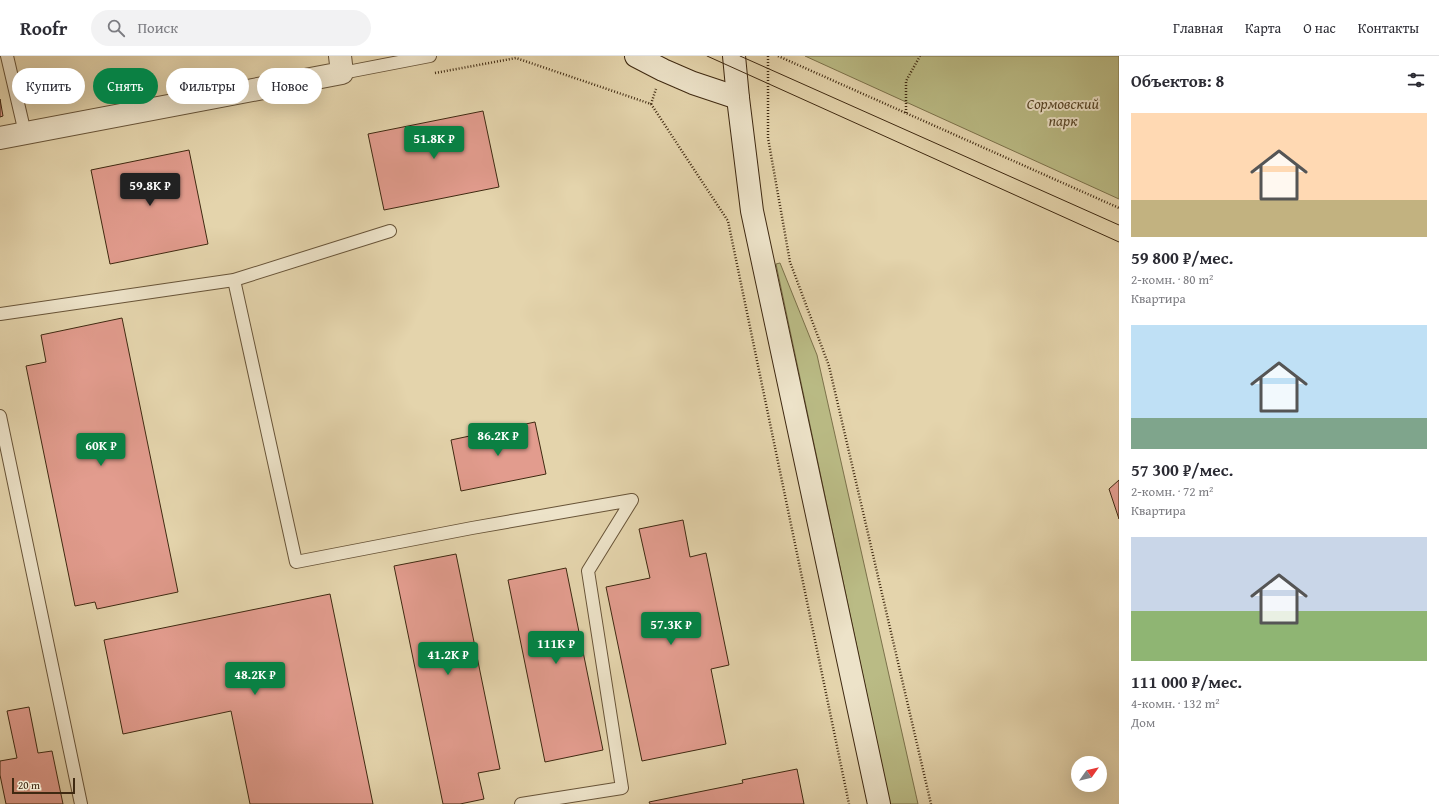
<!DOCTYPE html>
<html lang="ru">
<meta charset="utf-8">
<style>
:root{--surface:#fff;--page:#f2f2f3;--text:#2b2b33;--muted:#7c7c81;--line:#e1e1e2;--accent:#0b8043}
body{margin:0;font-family:"Gentium Book Plus",serif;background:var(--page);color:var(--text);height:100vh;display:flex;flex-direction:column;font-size:15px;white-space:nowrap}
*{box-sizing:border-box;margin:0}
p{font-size:13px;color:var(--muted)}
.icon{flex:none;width:22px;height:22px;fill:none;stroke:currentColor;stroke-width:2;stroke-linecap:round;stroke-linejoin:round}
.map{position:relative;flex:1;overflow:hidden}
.side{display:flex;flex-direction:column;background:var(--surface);width:320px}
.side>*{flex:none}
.top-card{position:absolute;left:12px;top:12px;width:380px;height:36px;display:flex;gap:8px}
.needle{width:26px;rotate:56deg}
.fabs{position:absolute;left:1071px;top:700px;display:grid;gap:8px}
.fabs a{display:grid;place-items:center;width:36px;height:36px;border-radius:50%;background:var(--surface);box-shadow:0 4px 16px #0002;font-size:20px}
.scale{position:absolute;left:12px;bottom:10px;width:63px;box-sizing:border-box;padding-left:4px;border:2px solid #3f2911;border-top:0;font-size:11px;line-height:14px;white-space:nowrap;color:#3f2911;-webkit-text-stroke:3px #ede3c9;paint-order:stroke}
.price{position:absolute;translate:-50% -34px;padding:0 9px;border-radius:4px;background:var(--accent);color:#fff;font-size:13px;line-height:26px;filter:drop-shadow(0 1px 2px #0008)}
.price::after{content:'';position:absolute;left:50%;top:24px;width:12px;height:9px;margin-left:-6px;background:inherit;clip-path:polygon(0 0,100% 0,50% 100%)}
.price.current{background:#222;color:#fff}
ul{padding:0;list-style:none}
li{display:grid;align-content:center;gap:8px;height:212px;padding:0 12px}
li span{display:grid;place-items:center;height:124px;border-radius:0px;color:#555}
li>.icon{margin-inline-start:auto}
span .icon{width:72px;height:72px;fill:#fffc;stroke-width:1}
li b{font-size:17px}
h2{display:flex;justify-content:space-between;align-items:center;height:48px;padding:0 12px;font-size:17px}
.pill{padding:0 14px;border-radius:18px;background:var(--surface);box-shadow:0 4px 16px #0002;font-size:14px;line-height:36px}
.pill.current{background:var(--accent);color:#fff}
header{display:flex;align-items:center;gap:24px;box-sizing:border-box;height:56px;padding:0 20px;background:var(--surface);border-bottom:1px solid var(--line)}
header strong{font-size:19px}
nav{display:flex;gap:22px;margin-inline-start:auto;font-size:14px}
.search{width:280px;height:36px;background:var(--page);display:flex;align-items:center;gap:10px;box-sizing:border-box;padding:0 14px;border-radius:22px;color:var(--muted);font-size:15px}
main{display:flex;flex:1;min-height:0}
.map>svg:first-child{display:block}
</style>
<header>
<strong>Roofr</strong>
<div class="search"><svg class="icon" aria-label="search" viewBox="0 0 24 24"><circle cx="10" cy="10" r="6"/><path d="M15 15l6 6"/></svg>Поиск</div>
<nav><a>Главная</a><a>Карта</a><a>О нас</a><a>Контакты</a></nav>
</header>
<main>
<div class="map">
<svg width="1119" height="748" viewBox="0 0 1119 748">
<rect width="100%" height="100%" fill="#e4d4ac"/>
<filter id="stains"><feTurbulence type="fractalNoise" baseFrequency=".005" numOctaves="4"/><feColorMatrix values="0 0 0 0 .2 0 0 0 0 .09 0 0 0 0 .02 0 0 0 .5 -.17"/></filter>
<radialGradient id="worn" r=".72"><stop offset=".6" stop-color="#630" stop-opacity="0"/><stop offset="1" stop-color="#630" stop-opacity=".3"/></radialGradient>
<!-- green -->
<g fill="#babb85" stroke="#7c724b">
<polygon points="805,0 1119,0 1119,143"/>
<polygon points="780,207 817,299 918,748 890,748 776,208"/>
</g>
<!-- building -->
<g fill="#e29c8e" stroke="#3f2911">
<polygon points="0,43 3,60 0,61"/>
<polygon points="483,55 499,131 384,154 368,78"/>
<polygon points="189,94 208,188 110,208 91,114"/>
<polygon points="122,262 178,536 97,553 95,546 75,550 26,310 46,306 41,279"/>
<polygon points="535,366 546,418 461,435 451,384"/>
<polygon points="1119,424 1119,463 1109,433"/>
<polygon points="683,464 690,501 706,497 729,609 711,613 726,688 642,705 606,531 650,522 639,473"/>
<polygon points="456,498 500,713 478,717 484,743 460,748 443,748 394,510"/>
<polygon points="566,512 603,694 545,706 508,524"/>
<polygon points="330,538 373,748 250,748 231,655 123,678 104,584"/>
<polygon points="29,651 38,697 52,695 63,748 6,748 0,719 0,705 17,702 7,655"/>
<polygon points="797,713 804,748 650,748 649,746 743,727 742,724"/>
</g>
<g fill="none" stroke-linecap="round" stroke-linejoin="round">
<!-- lane casing -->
<g stroke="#685438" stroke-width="14">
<g id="lane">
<polyline points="7,0 25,77"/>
<polyline points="342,17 430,0"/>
<polyline points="234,224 296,506 472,472 632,444 588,515 622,732 521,748"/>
<polyline points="0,258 234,224 390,175"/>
<polyline points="0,360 81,748"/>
</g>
</g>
<!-- street casing -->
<g stroke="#685438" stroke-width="24">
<polyline id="street" points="0,82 342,17 340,0"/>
</g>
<!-- secondary casing -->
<g stroke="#3f2911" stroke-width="24">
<g id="secondary">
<polyline points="636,0 663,14 693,27 738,42"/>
<polyline points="734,0 738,42 752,155 879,748"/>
</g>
</g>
<!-- path -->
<g stroke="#3f2911" stroke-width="2.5" stroke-dasharray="1 2" stroke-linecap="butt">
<polyline points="768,0 768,82 790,206 829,310 931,748"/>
<polyline points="778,0 1119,152"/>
<polyline points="435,17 516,2 651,48 728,165 849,748"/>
<polyline points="651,48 656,33"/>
<polyline points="906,57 906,25 920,0"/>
</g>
<!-- lane -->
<use href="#lane" stroke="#ede3c9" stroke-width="12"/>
<!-- street -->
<use href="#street" stroke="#ede3c9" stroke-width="22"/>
<!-- secondary -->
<use href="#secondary" stroke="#ede3c9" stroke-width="22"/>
<!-- tram -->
<g stroke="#3f2911" stroke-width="1">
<polyline points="707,0 1119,186"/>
<polyline points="740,0 1119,169"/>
</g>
</g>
<g text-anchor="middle" stroke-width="4" stroke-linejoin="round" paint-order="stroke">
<!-- park labels -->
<g font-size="15" font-style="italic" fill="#584628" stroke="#ede3c9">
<text x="1063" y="53">Сормовский<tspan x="1063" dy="17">парк</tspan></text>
</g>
</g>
<rect width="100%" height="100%" filter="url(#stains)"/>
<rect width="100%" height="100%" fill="url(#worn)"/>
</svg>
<div class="fabs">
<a><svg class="needle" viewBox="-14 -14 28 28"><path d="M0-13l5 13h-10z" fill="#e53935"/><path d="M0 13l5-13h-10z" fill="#7c7c81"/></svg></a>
</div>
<div class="scale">20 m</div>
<b class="price" style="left:434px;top:104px">51.8K ₽</b>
<b class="price current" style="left:150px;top:151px">59.8K ₽</b>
<b class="price" style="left:498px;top:401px">86.2K ₽</b>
<b class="price" style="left:101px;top:411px">60K ₽</b>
<b class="price" style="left:671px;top:590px">57.3K ₽</b>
<b class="price" style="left:556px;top:609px">111K ₽</b>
<b class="price" style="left:448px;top:620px">41.2K ₽</b>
<b class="price" style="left:255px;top:640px">48.2K ₽</b>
<div class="top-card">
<a class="pill">Купить</a>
<a class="pill current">Снять</a>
<a class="pill">Фильтры</a>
<a class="pill">Новое</a>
</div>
</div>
<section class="side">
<h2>Объектов: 8<svg class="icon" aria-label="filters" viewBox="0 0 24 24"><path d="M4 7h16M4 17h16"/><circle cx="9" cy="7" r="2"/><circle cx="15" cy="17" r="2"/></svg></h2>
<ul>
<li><span style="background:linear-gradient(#ffd9b3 70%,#c2b280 0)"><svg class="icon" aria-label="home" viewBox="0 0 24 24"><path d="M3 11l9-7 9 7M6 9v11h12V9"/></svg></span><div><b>59 800 ₽/мес.</b><p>2-комн. · 80 m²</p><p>Квартира</p></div></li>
<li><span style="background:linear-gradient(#bfe0f5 75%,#7fa58c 0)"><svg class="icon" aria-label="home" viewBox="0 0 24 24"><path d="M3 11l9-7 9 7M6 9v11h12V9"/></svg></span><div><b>57 300 ₽/мес.</b><p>2-комн. · 72 m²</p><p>Квартира</p></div></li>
<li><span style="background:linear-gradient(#c9d6e8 60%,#8fb573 0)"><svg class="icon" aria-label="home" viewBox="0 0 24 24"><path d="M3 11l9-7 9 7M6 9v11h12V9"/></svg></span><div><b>111 000 ₽/мес.</b><p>4-комн. · 132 m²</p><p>Дом</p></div></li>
</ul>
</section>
</main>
